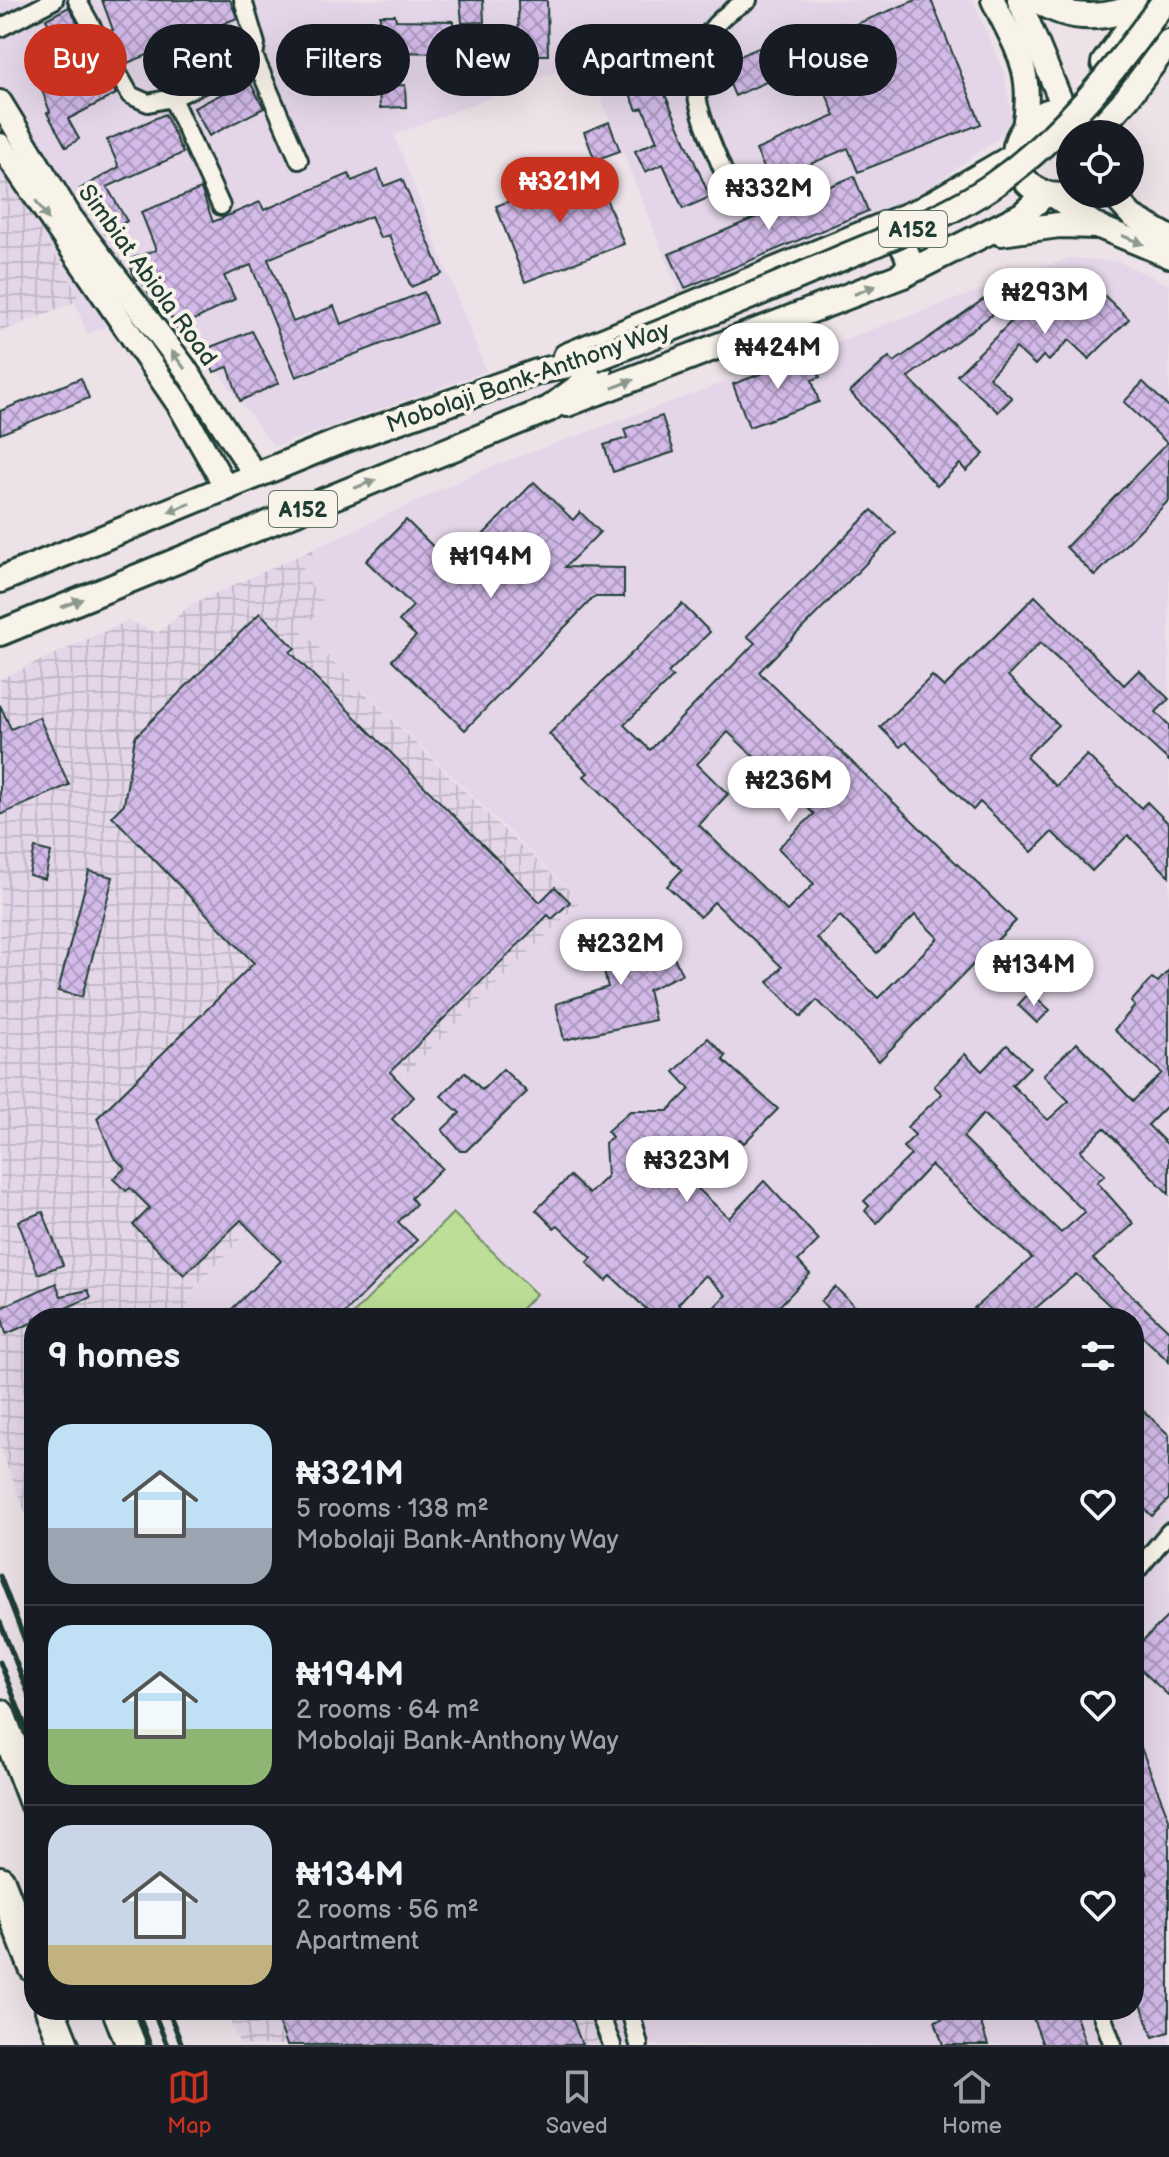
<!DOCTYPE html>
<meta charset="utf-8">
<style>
:root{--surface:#171b24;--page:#242831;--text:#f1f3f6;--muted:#9ea1a6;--line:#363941;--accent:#c8321e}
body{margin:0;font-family:"Balsamiq Sans",sans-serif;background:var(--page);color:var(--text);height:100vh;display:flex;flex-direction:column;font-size:30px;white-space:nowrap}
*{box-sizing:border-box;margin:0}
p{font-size:26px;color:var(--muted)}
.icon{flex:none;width:44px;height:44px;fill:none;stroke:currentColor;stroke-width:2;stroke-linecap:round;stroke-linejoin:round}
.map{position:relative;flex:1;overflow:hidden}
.drawer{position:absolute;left:24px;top:1308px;width:1120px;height:712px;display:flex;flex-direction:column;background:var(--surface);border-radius:32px;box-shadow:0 8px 32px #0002}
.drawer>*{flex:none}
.banner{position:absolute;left:24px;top:24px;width:1122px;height:72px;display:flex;gap:16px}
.tools{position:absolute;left:1056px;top:120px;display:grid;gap:16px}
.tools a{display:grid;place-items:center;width:88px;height:88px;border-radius:50%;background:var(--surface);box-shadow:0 8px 32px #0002;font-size:40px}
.price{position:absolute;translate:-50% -68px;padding:0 18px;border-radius:28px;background:#fff;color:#222;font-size:26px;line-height:52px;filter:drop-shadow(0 2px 4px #0008)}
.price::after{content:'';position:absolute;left:50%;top:48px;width:24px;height:18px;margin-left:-12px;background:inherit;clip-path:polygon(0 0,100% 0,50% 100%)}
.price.current{background:var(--accent);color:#fff}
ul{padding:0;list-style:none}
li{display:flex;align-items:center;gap:24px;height:200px;padding:0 24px}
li+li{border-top:2px solid var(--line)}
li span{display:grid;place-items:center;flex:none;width:224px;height:160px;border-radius:24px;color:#555}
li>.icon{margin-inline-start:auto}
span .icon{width:96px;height:96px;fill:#fffc;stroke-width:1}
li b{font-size:34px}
h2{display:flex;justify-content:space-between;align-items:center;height:96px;padding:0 24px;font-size:34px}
.chip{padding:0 28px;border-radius:36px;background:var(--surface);box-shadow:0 8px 32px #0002;font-size:28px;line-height:72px}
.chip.current{background:var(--accent);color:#fff}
.tabs{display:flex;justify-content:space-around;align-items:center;height:112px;border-top:2px solid var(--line);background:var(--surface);font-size:22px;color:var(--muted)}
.tabs a{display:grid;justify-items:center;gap:4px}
.tabs .current{color:var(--accent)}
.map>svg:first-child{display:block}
</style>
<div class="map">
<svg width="1169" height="2045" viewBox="0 0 1169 2045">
<defs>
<pattern id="industrial-grid" width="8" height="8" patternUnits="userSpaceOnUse" patternTransform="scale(2)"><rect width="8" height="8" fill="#e4d6e8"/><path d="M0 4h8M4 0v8" fill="none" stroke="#c3b9c8"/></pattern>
<pattern id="building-cross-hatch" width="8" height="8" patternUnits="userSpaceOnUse" patternTransform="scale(2)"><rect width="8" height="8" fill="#d3bae9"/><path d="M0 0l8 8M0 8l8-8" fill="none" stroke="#ab98be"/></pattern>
</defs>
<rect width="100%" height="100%" fill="#ece2e8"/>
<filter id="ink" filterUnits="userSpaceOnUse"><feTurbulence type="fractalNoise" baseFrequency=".0125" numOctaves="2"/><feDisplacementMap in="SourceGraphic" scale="16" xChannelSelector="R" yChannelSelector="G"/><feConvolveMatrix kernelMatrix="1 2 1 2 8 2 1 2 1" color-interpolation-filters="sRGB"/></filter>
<g filter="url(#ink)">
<!-- built -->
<g fill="#e4d6e8">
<polygon points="0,0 973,0 1005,76 1012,119 997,139 912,200 679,292 586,60 394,135 486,371 274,447 169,306 87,334 75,302 78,294 0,161"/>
<polygon points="1070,258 1120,262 1169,285 1169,2045 603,2045 590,2010 1134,2010 1134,1318 196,1318 185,1300 272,1205 581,901 302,631 324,604 305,578 304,566 316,548 485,469"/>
</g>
<!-- industrial -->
<g fill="url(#industrial-grid)">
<polygon points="0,161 78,294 75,302 0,332"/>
<polygon points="316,548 304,566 305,577 325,604 302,631 503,829 581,901 272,1205 185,1299 196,1318 34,1318 34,1535 0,1447 0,679 128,621 158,633 192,604"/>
<polygon points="226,2010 590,2010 603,2045 240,2045"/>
</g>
<!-- park -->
<polygon fill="#bcde97" stroke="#6e8e66" stroke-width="2" points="453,1213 536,1294 513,1318 349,1318"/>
<!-- building -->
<g fill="url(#building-cross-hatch)" stroke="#1f3d34" stroke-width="2" fill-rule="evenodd">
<polygon points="102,0 230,0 237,18 194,36 203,56 179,66 170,46 125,64 107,32 113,30"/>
<polygon points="460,0 483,0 484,22 462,23"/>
<polygon points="518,0 547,0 548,55 519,55"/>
<polygon points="916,0 931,0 981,124 858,172 848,148 770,181 756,150 835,116 813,61 735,96 721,64 791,34 794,42 841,23 844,29"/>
<polygon points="69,7 116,94 68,119 79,139 66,147 47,113 50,112 32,63 62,51 46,19"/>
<polygon points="380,15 395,15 396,20 453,21 453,53 379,52"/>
<polygon points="249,80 264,108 209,136 194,108"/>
<polygon points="659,81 710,197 683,209 663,164 645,172 635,151 657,141 643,108 637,110 630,94"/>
<polygon points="405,85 406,107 380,108 379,86"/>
<polygon points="165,114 183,153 107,187 127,221 105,233 80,189 119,167 107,140"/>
<polygon points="609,122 620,151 595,160 584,132"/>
<polygon points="594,168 624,244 525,282 496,206"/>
<polygon points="378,170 384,186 402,179 442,274 411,287 389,235 380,238 371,216 268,259 293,322 334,306 341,324 424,292 436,323 296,377 251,265 224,276 235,299 177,329 166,308 159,311 141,280 136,280 128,260 156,250 141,212 201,189 213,222 260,202 264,210 349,174 352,181"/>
<polygon points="854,176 868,211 685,288 669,254"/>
<polygon points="1089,281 1129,319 1089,359 1069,340 1049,361 1043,356 1035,365 1016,348 989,377 1012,398 998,412 957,375 1026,307 1022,297 1051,287 1059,312"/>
<polygon points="984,299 993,314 908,377 984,454 966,471 960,464 937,486 850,392 889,357 894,362"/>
<polygon points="252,331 279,383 240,401 228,367 214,372 205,349"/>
<polygon points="812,355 820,377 812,380 819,402 749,427 733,384"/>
<polygon points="81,378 89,398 0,434 0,411"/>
<polygon points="1143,382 1169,407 1169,500 1095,576 1066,547 1167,443 1124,402"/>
<polygon points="662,416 674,452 613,472 604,445 627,438 624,429"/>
<polygon points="534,482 573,520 580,512 600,532 565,567 624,568 624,597 594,597 465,730 392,660 416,636 399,621 413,606 366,561 406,520 453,566"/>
<path d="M872 510 896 533 759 672 1016 921 879 1061 817 1000 801 1017 768 982 782 967 714 902 700 917 667 886 682 870 584 776 588 773 549 734 682 604 710 632 668 673 673 677 624 725 650 750 755 643 747 636ZM728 732 814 814 778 848 814 884 787 911 699 825 728 794 697 764ZM915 915 938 938 878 998 817 938 840 916 877 953Z"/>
<polygon points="1035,596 1124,685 1139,670 1169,699 1156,712 1169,725 1169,761 1040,643 1008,676 1058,725 1026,757 1056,786 1087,755 1141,808 1147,802 1169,824 1169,876 1128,835 1092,871 1052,832 1032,852 980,802 973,810 906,742 900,747 880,727 932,676 944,687"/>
<polygon points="260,613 295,648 290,652 540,902 555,887 570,902 552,919 548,915 390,1072 414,1097 392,1119 442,1168 411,1198 416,1204 398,1222 417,1240 340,1318 240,1318 232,1309 281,1261 241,1220 184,1275 133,1225 150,1208 130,1188 126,1191 113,1179 125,1168 113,1156 97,1118 254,963 112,816 124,804 135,737"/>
<polygon points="0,705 11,729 39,717 69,785 0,815"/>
<polygon points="35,848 51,852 45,879 29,875"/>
<polygon points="89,871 113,877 82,997 58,991"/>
<polygon points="661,929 682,974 648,990 655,1020 564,1040 556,1004 608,987 596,940 621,933 624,947"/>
<path d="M1169 970V1104L1148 1125 1169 1146V1194L1104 1128 1080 1151 1105 1175 1097 1182 1134 1224 1093 1259 1169 1331V1362L1134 1328V1318H1123L1076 1274 1024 1318H984L974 1308 1032 1258 931 1165 877 1223 865 1211 869 1206 864 1201 911 1155 903 1147 915 1135 907 1127 942 1094 934 1086 965 1054 982 1071 1007 1045 1030 1067 1012 1085 1048 1120 1069 1101 1043 1075 1077 1043 1133 1101 1162 1073 1114 1030 1135 1006 1131 1002 1152 978 1158 982ZM983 1114 1085 1212 1061 1233 963 1137Z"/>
<polygon points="1030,992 1050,1010 1037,1023 1018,1005"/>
<polygon points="708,1038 726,1056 723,1060 778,1109 744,1143 740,1139 694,1185 729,1218 764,1181 819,1240 798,1261 810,1274 768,1318 704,1318 726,1295 705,1275 678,1304 693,1318 656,1318 611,1276 606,1281 587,1263 592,1258 558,1225 554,1228 536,1210 570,1176 589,1194 607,1176 605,1143 612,1137 607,1131 630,1111 668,1111 690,1089 674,1072"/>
<polygon points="503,1069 527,1092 466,1151 460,1151 442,1130 460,1113 441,1096 465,1072 482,1090"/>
<polygon points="43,1212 63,1265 38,1274 18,1221"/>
<polygon points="56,1283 61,1296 88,1290 91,1297 43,1318 34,1318 34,1322 6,1334 0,1308"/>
<polygon points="835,1287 867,1318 836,1318 821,1301"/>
<polygon points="1134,1402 1169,1435 1169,1499 1152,1516 1134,1499"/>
<polygon points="1169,1615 1169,1696 1134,1663 1134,1649"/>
<polygon points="1134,1730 1169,1819 1169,2032 1153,2037 1134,1985 1134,1879 1147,1874 1134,1840"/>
<polygon points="274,2010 569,2010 582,2045 287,2045"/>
<polygon points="970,2010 977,2010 988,2045 943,2045 935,2021"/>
<polygon points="1030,2010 1074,2010 1086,2045 1043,2045"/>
</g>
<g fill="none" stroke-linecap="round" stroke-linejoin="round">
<!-- street casing -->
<g stroke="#1f3d34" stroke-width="22">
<g id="street">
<polyline points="77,0 130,95 148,103 172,98 241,67 254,56 256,44 243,0"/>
<polyline points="0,28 54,0"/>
<polyline points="254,56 299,160"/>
<polyline points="172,98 221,206"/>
<path d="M728 183C701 114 661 49 748 0"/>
<polyline points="1134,1574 1169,1532"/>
<polyline points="598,2010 612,2045"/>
<polyline points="630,2010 639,2045"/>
<polyline points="1100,2010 1113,2045"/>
</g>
</g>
<!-- secondary casing -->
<g stroke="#1f3d34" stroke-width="28">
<g id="secondary">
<path d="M993 0C1017 50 1034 70 1024 128"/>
<polyline points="1019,0 1065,111"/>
<polyline points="0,102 71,218 184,367 256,476"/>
<polyline points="0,145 179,405 227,489"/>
<polyline points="1112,194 1132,216 1169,237"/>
<polyline points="1054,196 1097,226 1169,256"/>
</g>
</g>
<!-- primary casing -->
<g stroke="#1f3d34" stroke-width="30">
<g id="primary">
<path d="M1038 0C1073 24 1111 19 1148 1"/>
<polyline points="1104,63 1149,0"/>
<polyline points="1097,131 1127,98 1169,42"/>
<path d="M1071 194C1057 198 1042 195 1030 185 982 142 1062 73 1098 134"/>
<path d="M882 227C897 236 905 245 910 263L903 275"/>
<polyline points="1001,233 1059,225 1097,226"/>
<polyline points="566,356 923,209 1016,155"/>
<polyline points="567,404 903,275 1022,215 1045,194"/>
<polyline points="0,580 338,442 537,372 594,359"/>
<polyline points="0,633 549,409 599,372"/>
</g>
</g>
<!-- highway casing -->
<g stroke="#1f3d34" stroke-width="34">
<g id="highway">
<polyline points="0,1714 34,1803"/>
<polyline points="0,1881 34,1968"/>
<polyline points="50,2010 64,2045"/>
<polyline points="117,2010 131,2045"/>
</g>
</g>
<!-- street -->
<use href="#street" stroke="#f7f3e8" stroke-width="16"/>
<!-- secondary -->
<use href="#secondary" stroke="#f7f3e8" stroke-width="22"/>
<!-- primary -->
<use href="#primary" stroke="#f7f3e8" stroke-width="24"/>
<!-- highway -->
<use href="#highway" stroke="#f7f3e8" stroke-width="28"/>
<!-- rail -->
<g stroke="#1f3d34" stroke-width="5">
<polyline points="0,1576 34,1664"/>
<polyline points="0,1622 34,1708"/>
<polyline points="0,1662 34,1748"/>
<polyline points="137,2010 150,2045"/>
<polyline points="153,2010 167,2045"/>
<polyline points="168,2010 182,2045"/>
</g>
<!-- primary-bridge casing -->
<g stroke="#1f3d34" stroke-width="30" stroke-linecap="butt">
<path id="primary-bridge" d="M594 359C679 326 763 292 846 256 896 235 948 216 993 185 1063 136 1116 69 1165 0"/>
</g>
<!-- primary-bridge -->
<use href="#primary-bridge" stroke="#f7f3e8" stroke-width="24"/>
</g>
<!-- one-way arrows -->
<defs><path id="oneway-solid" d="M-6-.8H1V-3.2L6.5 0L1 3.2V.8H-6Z" transform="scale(2)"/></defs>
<g fill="#8b988e">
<use href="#oneway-solid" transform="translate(42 210) rotate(57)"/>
<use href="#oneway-solid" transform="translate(1133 240) rotate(22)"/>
<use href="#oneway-solid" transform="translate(865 290) rotate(-22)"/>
<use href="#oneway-solid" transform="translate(178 360) rotate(-127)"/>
<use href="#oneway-solid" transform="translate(623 384) rotate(-21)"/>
<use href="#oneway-solid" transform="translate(365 484) rotate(-22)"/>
<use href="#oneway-solid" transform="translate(179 508) rotate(158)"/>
<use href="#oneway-solid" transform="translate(72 603) rotate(-22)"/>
</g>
</g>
<g text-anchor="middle" stroke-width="8" stroke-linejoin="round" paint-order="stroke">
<!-- shield labels -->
<g fill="#f7f3e8" stroke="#60746a" stroke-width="2">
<rect x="879" y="211" width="68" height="36" rx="6"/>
<rect x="269" y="491" width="68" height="36" rx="6"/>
</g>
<g font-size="22" font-weight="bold" fill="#1f3d34">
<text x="913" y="237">A152</text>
<text x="303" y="517">A152</text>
</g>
<!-- street labels -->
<g font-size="24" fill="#1f3d34" stroke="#f7f3e8">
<text transform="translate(148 275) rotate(54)" y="8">Simbiat Abiola Road</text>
<text transform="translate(528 377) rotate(-19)" y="8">Mobolaji Bank-Anthony Way</text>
</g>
</g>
</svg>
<div class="tools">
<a><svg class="icon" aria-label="locate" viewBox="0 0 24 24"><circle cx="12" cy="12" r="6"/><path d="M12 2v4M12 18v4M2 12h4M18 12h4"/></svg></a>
</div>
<b class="price current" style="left:560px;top:225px">₦321M</b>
<b class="price" style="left:769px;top:232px">₦332M</b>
<b class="price" style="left:1045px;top:336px">₦293M</b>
<b class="price" style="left:778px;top:391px">₦424M</b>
<b class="price" style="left:491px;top:600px">₦194M</b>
<b class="price" style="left:789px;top:824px">₦236M</b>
<b class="price" style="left:621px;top:987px">₦232M</b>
<b class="price" style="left:1034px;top:1008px">₦134M</b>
<b class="price" style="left:687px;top:1204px">₦323M</b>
<div class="banner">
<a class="chip current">Buy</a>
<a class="chip">Rent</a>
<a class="chip">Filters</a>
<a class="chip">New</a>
<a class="chip">Apartment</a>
<a class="chip">House</a>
</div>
<section class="drawer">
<h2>9 homes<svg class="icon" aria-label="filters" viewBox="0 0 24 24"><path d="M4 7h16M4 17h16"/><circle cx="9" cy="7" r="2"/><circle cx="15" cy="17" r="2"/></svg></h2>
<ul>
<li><span style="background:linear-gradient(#bfe0f5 65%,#9aa5b1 0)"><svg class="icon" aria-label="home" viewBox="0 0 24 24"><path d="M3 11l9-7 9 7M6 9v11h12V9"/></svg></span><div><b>₦321M</b><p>5 rooms · 138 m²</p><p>Mobolaji Bank-Anthony Way</p></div><svg class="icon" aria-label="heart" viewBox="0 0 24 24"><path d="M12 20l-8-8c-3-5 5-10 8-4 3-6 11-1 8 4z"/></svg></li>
<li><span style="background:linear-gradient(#bfe0f5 65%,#8fb573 0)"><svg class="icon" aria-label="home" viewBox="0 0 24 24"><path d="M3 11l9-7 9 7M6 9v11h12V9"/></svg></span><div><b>₦194M</b><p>2 rooms · 64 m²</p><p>Mobolaji Bank-Anthony Way</p></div><svg class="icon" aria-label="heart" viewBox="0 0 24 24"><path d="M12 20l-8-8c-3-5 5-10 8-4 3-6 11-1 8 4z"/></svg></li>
<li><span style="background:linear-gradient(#c9d6e8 75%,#c2b280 0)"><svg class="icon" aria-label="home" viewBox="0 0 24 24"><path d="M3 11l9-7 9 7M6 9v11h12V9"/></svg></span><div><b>₦134M</b><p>2 rooms · 56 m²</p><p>Apartment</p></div><svg class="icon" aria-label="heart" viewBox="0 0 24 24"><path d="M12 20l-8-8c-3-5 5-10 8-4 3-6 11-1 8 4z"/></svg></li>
</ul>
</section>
</div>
<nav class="tabs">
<a class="current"><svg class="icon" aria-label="map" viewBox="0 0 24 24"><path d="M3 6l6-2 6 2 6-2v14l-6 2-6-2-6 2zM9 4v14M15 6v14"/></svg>Map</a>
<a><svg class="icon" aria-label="saved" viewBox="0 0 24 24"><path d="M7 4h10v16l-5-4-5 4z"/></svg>Saved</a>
<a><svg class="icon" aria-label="home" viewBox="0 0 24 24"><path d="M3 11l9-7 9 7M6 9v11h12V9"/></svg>Home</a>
</nav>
